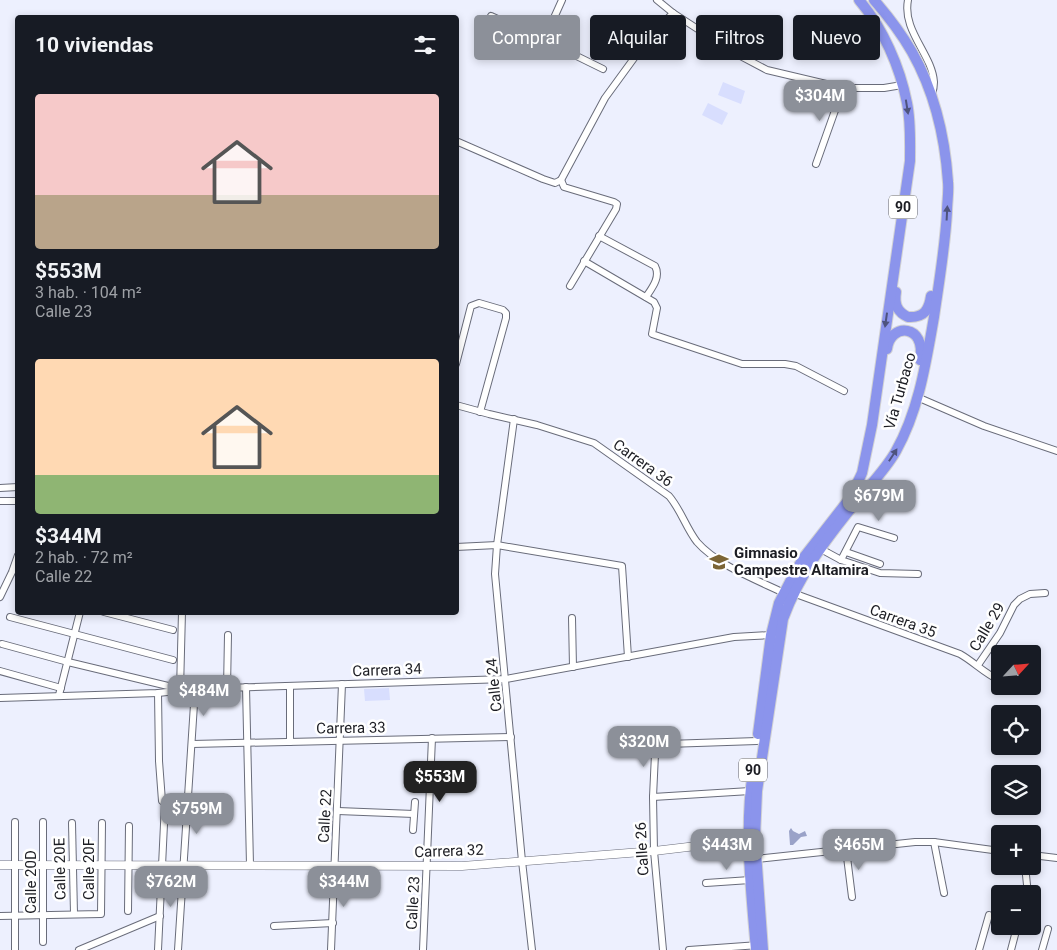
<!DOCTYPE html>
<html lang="es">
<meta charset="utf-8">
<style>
:root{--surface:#171b24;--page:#20242c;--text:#f1f3f6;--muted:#9ea1a6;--accent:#8c9099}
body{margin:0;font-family:Roboto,sans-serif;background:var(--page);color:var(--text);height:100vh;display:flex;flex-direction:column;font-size:19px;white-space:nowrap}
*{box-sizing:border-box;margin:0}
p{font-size:16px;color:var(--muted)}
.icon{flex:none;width:28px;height:28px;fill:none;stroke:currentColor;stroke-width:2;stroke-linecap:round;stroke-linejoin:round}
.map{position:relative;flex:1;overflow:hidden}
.panel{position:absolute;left:15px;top:15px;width:444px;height:600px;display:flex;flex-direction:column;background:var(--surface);border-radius:5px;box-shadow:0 2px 8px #0003}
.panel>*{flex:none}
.banner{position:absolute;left:474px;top:15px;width:475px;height:45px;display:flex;gap:10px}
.needle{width:32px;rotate:64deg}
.buttons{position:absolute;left:991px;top:645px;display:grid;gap:10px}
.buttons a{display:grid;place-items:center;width:50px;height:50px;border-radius:5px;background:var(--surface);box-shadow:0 2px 8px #0003;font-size:25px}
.price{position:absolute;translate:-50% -42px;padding:0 11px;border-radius:10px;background:var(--accent);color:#fff;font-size:16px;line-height:32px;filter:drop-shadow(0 1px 2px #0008)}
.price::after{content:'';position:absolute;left:50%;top:30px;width:15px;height:11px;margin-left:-8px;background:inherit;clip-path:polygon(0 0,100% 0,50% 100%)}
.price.on{background:#222;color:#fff}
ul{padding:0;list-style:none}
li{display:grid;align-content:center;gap:10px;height:265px;padding:0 20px}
li span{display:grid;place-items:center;height:155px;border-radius:5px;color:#555}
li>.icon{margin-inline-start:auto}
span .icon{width:90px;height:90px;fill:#fffc;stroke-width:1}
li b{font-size:21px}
h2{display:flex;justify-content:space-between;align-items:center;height:60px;padding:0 20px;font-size:21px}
.tag{padding:0 18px;border-radius:5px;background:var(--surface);box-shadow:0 2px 8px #0003;font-size:18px;line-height:45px}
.tag.on{background:var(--accent);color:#fff}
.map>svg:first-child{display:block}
</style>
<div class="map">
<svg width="1057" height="950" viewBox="0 0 1057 950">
<rect width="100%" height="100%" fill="#edf0fe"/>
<!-- green -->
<g fill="#d8defe">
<polygon points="723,82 745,91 741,104 718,95"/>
<polygon points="708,103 728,113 722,125 702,115"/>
<polygon points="389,688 390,700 365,701 364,689"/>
</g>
<!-- water -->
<polygon fill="#9aa2c8" points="791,828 793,831 799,834 805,831 807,836 801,837 793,845 790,845 789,831"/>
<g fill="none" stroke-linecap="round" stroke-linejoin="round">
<!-- minor casing -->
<g stroke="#696c7a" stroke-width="8">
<g id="minor">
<polyline points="657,0 673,13 733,52 767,70 843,88 884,88 902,85"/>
<path d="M908 0C902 31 932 54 934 82 934 86 933 91 932 94"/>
<polyline points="491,16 544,40 603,69"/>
<polyline points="544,40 562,0"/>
<polyline points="456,141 543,179 555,183 561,180 605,98 648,39 673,13"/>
<polyline points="816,164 843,88"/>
<polyline points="561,180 564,187 614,202 617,204 616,209 570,286"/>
<path d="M599 236 655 266C661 277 652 288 646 297"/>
<polyline points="584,261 654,302 657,308 652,334 742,364 785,364 796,366 844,391"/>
<polyline points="456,364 471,306 479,303 503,310 506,313 506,318 480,412"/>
<polyline points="917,397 984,426 1057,451"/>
<path d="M456 405 489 414 537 425 594 443 669 496C681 510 686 528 697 542 717 565 757 580 784 593"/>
<polyline points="514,419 497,545 495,574 522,861 532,950"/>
<polyline points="0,488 18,487"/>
<polyline points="0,501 18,501"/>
<polyline points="456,547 497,545 622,566 628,657"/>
<polyline points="819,548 841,560 880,573 918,574"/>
<polyline points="846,552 880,564"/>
<polyline points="841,560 858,527 894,538"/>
<path d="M793 593 960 654C974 662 984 673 999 680"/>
<polyline points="0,597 12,572 18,555"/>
<polyline points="104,612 173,630"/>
<polyline points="10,617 173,660"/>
<polyline points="572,618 573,667"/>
<polyline points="2,644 68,662 168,686 174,691"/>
<polyline points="978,665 1000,633 1014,605 1020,599 1030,594 1045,593"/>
<polyline points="0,671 61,688"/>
<polyline points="246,687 250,865"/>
<polyline points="227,688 228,635"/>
<polyline points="180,690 182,612"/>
<polyline points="158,693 159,761 162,801 165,803 188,804"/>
<polyline points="59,695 80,612"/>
<polyline points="0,698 158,693 195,689 506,679 734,637 771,635"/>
<polyline points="290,742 290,686"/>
<polyline points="192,744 511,737"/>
<polyline points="653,797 750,791"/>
<polyline points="338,811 414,814"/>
<polyline points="15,822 15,949"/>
<polyline points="43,822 43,942"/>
<polyline points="72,823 74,914"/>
<polyline points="413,830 415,802"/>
<polyline points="934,842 944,893"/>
<polyline points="846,849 852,897"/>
<polyline points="1032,855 1057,858"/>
<polyline points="756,859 915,842 934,842 1000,851"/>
<polyline points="1025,866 1028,894"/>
<polyline points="154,874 155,865"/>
<polyline points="706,883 750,880"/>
<polyline points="128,911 129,826"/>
<polyline points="0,916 101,914 102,823"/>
<polyline points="274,926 333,923"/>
<polyline points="79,950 160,916"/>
<polyline points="158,950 165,803"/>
<polyline points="178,950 195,689"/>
<polyline points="331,950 342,684"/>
<polyline points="423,950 432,738"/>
<polyline points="663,950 654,851 653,797 655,754 660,748 667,744 757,741"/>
<polyline points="689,950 759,945"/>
<polyline points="979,950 989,915"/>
<polyline points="1011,950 1017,927"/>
<polyline points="1042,950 1048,929"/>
</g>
</g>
<!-- tertiary casing -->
<g stroke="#696c7a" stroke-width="9">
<polyline id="tertiary" points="0,865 462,866 654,851 747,840"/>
</g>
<!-- trunk casing -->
<g stroke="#d2d2d3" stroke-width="12">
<g id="trunk">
<path d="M896 292C894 304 897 312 908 317 924 318 929 310 931 296"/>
<path d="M887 349C890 322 927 324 920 360"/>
<path d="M758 734 771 635 779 603 795 572 804 557 850 498 862 473 872 425 910 161C910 142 911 122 907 103 900 67 883 28 859 0"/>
<path d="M753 771C744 831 751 890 756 950"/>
<path d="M763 950 755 838 757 791 783 619C800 573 826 539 857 501 870 485 886 469 896 451 919 410 926 362 934 317 939 282 945 248 947 212 947 202 949 192 948 182 945 137 934 91 912 52 901 33 888 16 874 0"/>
</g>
</g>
<!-- minor -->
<use href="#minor" stroke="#fff" stroke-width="6"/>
<!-- tertiary -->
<use href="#tertiary" stroke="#fff" stroke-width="8"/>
<!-- trunk -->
<use href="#trunk" stroke="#8b94ec" stroke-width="10"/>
</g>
<!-- one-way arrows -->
<defs><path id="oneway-solid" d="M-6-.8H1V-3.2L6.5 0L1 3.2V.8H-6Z" transform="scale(1.25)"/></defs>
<g fill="#4e537d">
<use href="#oneway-solid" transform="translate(907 107) rotate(81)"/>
<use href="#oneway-solid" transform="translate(947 213) rotate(-87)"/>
<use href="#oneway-solid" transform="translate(886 320) rotate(98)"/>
<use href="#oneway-solid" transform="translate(893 455) rotate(-57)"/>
</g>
<!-- icons -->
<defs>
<g id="school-bare" transform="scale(1.5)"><path d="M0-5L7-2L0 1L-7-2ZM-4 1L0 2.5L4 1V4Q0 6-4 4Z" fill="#7c6535" stroke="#fff" stroke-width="2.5" paint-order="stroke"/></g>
</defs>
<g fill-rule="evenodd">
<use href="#school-bare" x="719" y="562"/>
</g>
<g text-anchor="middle" stroke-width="5" stroke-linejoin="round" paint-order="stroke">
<!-- shield labels -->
<g fill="#fff" stroke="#606165" stroke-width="1">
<rect x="889" y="195.5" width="28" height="23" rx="4"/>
<rect x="739" y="758.5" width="28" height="23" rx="4"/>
</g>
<g font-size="14" font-weight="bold" fill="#1c1d23">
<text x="903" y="212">90</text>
<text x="753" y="775">90</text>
</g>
<!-- street labels -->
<g font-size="15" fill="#1c1d23" stroke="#fff">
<text transform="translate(900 391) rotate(-74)" y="5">Vía Turbaco</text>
<text transform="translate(643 463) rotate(36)" y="5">Carrera 36</text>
<text transform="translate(903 621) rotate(20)" y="5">Carrera 35</text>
<text transform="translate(987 627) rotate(-59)" y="5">Calle 29</text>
<text transform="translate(387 670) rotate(-2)" y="5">Carrera 34</text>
<text transform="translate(494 685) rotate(-96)" y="5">Calle 24</text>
<text transform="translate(351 728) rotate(-1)" y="5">Carrera 33</text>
<text transform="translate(325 816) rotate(-87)" y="5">Calle 22</text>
<text transform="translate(642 849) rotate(-93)" y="5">Calle 26</text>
<text transform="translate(449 851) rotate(-2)" y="5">Carrera 32</text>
<text transform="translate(60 869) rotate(-91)" y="5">Calle 20E</text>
<text transform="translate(89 869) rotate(-90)" y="5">Calle 20F</text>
<text transform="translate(31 882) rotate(-90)" y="5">Calle 20D</text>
<text transform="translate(413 903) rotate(-87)" y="5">Calle 23</text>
</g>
<!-- poi labels -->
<g font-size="15" font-weight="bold" fill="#1c1d23" stroke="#fff" text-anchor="start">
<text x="734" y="558">Gimnasio<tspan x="734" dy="17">Campestre Altamira</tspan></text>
</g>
</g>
</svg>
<div class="buttons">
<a><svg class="needle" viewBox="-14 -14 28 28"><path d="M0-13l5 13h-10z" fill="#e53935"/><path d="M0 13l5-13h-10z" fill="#9ea1a6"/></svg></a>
<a><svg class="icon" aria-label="locate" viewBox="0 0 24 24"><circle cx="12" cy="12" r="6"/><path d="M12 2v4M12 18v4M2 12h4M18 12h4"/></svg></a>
<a><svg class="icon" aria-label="layers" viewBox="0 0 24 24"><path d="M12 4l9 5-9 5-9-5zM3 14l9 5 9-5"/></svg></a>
<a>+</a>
<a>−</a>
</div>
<b class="price" style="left:820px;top:122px">$304M</b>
<b class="price" style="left:879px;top:522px">$679M</b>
<b class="price" style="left:204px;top:717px">$484M</b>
<b class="price" style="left:644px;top:768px">$320M</b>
<b class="price on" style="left:440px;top:803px">$553M</b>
<b class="price" style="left:197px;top:835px">$759M</b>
<b class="price" style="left:727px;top:871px">$443M</b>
<b class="price" style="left:859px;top:871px">$465M</b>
<b class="price" style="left:171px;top:908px">$762M</b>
<b class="price" style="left:344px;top:908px">$344M</b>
<div class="banner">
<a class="tag on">Comprar</a>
<a class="tag">Alquilar</a>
<a class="tag">Filtros</a>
<a class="tag">Nuevo</a>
</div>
<section class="panel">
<h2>10 viviendas<svg class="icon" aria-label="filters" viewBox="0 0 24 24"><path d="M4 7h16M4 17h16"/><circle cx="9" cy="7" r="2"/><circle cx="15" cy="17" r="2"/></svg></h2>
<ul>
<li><span style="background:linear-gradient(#f6c9c9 65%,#b9a48a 0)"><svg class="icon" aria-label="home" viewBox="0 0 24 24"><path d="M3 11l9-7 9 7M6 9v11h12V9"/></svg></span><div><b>$553M</b><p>3 hab. · 104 m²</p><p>Calle 23</p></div></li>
<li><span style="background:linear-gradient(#ffd9b3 75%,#8fb573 0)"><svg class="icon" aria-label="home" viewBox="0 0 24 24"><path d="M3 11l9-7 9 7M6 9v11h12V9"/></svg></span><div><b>$344M</b><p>2 hab. · 72 m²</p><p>Calle 22</p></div></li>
</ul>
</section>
</div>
